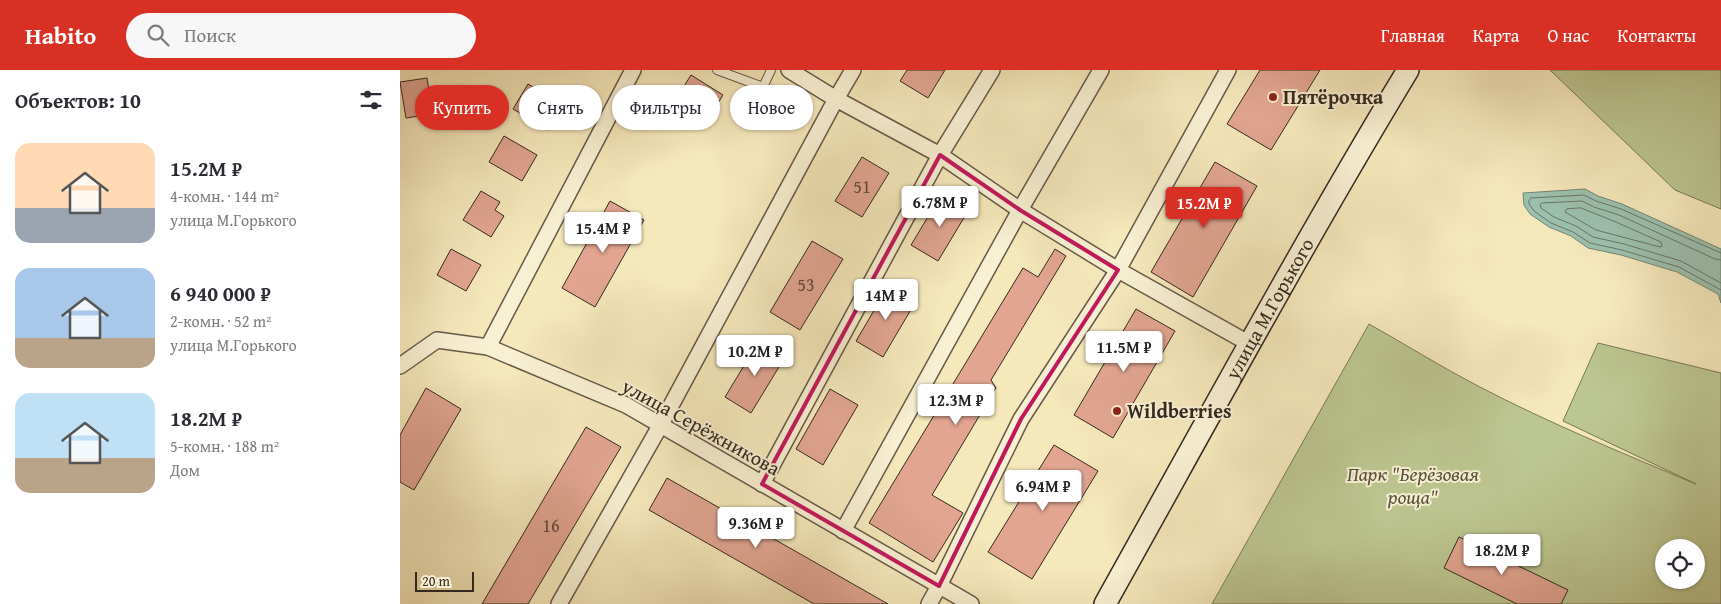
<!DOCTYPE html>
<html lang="ru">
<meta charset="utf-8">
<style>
:root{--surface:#fff;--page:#f7f7f7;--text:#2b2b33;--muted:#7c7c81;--accent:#d93025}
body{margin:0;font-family:"Gentium Book Plus",serif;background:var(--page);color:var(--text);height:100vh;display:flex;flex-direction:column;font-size:19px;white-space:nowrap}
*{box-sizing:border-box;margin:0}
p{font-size:16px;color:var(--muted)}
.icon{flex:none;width:28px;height:28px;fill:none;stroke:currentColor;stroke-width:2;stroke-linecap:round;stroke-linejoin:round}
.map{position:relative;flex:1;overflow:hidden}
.panel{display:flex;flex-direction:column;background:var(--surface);width:400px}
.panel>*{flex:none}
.hud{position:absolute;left:15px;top:15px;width:475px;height:45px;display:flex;gap:10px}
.fabs{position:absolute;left:1255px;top:469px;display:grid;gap:10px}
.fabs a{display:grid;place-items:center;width:50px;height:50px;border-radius:50%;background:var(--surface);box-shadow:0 1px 4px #0004;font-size:25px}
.scale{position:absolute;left:15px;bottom:12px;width:59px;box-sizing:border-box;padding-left:5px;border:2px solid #352820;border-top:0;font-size:14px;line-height:18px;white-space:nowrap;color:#352820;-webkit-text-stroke:4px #f8f0d3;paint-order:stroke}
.price{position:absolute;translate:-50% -42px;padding:0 11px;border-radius:5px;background:#fff;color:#222;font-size:16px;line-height:32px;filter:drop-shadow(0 1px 2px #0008)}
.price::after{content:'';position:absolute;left:50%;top:30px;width:15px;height:11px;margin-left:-8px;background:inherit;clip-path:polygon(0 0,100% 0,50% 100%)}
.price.current{background:var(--accent);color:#fff}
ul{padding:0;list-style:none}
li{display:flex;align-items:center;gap:15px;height:125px;padding:0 15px}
li span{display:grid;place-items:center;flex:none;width:140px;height:100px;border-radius:15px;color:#555}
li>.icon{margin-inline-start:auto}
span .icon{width:60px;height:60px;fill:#fffc;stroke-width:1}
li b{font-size:21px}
h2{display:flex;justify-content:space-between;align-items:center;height:60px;padding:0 15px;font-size:21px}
.chip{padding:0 18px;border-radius:22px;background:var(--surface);box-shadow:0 1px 4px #0004;font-size:18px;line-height:45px}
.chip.current{background:var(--accent);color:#fff}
header{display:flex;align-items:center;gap:30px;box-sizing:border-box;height:70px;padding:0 25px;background:var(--accent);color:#fff}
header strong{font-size:24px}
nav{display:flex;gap:28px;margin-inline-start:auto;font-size:18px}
.search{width:350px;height:45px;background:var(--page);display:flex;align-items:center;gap:12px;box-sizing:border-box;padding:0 18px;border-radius:28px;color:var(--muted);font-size:19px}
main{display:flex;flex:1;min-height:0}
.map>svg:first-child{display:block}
</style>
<header>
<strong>Habito</strong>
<div class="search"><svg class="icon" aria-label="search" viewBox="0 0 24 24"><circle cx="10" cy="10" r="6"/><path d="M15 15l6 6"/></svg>Поиск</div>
<nav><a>Главная</a><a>Карта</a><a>О нас</a><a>Контакты</a></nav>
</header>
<main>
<section class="panel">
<h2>Объектов: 10<svg class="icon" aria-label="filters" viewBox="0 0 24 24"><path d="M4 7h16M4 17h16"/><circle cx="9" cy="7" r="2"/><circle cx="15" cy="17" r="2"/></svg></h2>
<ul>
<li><span style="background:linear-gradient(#ffd9b3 65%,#9aa5b1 0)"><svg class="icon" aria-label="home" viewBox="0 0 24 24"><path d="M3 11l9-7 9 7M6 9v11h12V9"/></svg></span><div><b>15.2M ₽</b><p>4-комн. · 144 m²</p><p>улица М.Горького</p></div></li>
<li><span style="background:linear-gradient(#a9c7e8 70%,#b9a48a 0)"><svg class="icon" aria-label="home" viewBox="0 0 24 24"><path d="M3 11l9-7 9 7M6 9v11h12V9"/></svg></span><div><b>6 940 000 ₽</b><p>2-комн. · 52 m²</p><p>улица М.Горького</p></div></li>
<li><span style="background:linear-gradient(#bfe0f5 65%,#b9a48a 0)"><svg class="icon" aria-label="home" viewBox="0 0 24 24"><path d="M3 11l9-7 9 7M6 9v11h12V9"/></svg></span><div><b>18.2M ₽</b><p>5-комн. · 188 m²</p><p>Дом</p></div></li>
</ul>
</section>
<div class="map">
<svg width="1321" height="534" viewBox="0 0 1321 534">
<rect width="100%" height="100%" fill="#f5e8bb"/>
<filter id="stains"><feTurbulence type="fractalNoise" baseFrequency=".004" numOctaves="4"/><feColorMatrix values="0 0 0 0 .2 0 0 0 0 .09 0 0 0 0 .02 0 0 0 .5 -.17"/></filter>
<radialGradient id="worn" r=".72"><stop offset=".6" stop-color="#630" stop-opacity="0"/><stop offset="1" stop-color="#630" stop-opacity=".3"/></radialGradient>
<!-- green -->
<g fill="#bcc690" stroke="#787758" fill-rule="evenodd">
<polygon points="1150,0 1321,0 1321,139 1275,120"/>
<path d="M969 254C1005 274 1041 297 1078 316 1149 353 1222 383 1296 414L1163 351 1198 273 1321 303V534H812ZM1264 478H1296V510H1264Z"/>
</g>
<!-- water -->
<polygon fill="#9cc0ae" stroke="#738375" points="1185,119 1198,126 1222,134 1321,179 1321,233 1318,224 1277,202 1221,185 1188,178 1171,166 1149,157 1130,144 1124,135 1123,123"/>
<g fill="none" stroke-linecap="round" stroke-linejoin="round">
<!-- shore -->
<g stroke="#687467" stroke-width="1">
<polygon points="1181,138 1216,152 1261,172 1262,176 1260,177 1196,160 1165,142 1167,139"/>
<polyline points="1321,183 1221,139 1196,131 1184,125 1131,128 1129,130 1129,134 1134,141 1151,153 1173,162 1190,173 1222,180 1279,197 1321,220"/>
<polyline points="1321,190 1315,189 1219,145 1194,137 1182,131 1142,133 1140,135 1141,138 1154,147 1176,156 1193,167 1224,174 1281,191 1321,213"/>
</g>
</g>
<!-- building -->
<g fill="#e1a591" stroke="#352820">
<polygon points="507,0 545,0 528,28 500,11"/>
<polygon points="860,0 920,0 871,80 827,54"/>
<polygon points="291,5 323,25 305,54 273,34"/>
<polygon points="27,8 33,44 6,48 0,12"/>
<polygon points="128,14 164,35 149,60 113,39"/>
<polygon points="104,66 137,85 122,111 89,92"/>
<polygon points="462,87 489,103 462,147 435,131"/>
<polygon points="815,92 857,116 793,227 751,202"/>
<polygon points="81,121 100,132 95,140 104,146 91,167 63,150"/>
<polygon points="541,125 568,141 538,191 511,175"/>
<polygon points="210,131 244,150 195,237 162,218"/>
<polygon points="412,171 443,189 400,260 370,242"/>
<polygon points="51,179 81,195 66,221 37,205"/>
<polygon points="655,179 666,186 591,310 596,318 532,425 563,443 533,492 469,453 623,198 638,207"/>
<polygon points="489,215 516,231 483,287 456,271"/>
<polygon points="736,239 775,261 713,368 674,345"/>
<polygon points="359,271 385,287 351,343 325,327"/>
<polygon points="26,318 61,339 14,420 0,412 0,365"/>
<polygon points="430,319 458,335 423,395 396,379"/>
<polygon points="186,357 221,377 128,534 82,534"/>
<polygon points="654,375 698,401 632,509 588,482"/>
<polygon points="267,408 488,534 414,534 249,440"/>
<polygon points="1059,467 1168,520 1161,534 1117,534 1044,498"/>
</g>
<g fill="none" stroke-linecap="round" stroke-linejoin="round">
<!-- service casing -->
<g stroke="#655847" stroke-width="10">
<polyline id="service" points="317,0 363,17 371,0"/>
</g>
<!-- minor casing -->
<g stroke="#655847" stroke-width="18">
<g id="minor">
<polyline points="389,0 436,29 540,85 620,140 718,200 850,274"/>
<polyline points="88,277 233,0"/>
<polyline points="0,296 37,270 88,277 226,335 571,534"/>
<polyline points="362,414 540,85 592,0"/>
<polyline points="443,461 620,140 701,0"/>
<polyline points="159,534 260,356 436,29 453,0"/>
<polyline points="529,534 539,516 621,349 718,200 828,0"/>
</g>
</g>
<!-- secondary casing -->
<g stroke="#352820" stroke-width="24">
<g id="secondary">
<path id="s1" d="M705 534C805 355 902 175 1008 0"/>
</g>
</g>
<!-- service -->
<use href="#service" stroke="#f8f0d3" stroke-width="8"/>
<!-- minor -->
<use href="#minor" stroke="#f8f0d3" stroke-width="15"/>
<!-- secondary -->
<use href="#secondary" stroke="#f8f0d3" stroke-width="21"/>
</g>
<!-- marked area -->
<path fill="none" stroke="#c2185b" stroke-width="4" stroke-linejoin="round" d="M540 85 620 140 718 200 621 349 539 516 362 414Z"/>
<!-- markers -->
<g fill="#8f2418" stroke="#f8f0d3" stroke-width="2">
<circle cx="873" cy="27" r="5"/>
<circle cx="717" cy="341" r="5"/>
</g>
<g text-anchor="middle" stroke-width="4" stroke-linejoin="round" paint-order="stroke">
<!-- number labels -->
<g font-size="18" fill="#60473c">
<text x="462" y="123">51</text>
<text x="406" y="221">53</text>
<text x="151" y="462">16</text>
</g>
<!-- poi labels -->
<g font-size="20" font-weight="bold" fill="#352820" stroke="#f8f0d3" text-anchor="start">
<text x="883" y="34">Пятёрочка</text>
<text x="727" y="348">Wildberries</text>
</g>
<!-- street labels -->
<g font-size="20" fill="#352820" stroke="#f8f0d3">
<text dy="7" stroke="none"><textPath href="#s1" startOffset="338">улица М.Горького</textPath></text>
<text transform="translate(301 357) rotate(29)" y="7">улица Серёжникова</text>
</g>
<!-- park labels -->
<g font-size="20" font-style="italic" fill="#57503c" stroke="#f8f0d3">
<text x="1013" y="411">Парк "Берёзовая<tspan x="1013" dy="23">роща"</tspan></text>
</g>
</g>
<rect width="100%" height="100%" filter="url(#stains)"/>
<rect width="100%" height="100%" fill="url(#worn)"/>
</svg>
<div class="fabs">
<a><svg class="icon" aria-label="locate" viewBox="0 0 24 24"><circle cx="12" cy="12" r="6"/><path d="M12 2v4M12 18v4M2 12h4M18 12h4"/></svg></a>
</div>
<div class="scale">20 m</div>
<b class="price" style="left:540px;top:158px">6.78M ₽</b>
<b class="price current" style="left:804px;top:159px">15.2M ₽</b>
<b class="price" style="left:203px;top:184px">15.4M ₽</b>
<b class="price" style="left:486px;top:251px">14M ₽</b>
<b class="price" style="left:724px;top:303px">11.5M ₽</b>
<b class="price" style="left:355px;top:307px">10.2M ₽</b>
<b class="price" style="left:556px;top:356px">12.3M ₽</b>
<b class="price" style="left:643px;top:442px">6.94M ₽</b>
<b class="price" style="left:356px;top:479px">9.36M ₽</b>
<b class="price" style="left:1102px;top:506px">18.2M ₽</b>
<div class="hud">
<a class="chip current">Купить</a>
<a class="chip">Снять</a>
<a class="chip">Фильтры</a>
<a class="chip">Новое</a>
</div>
</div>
</main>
